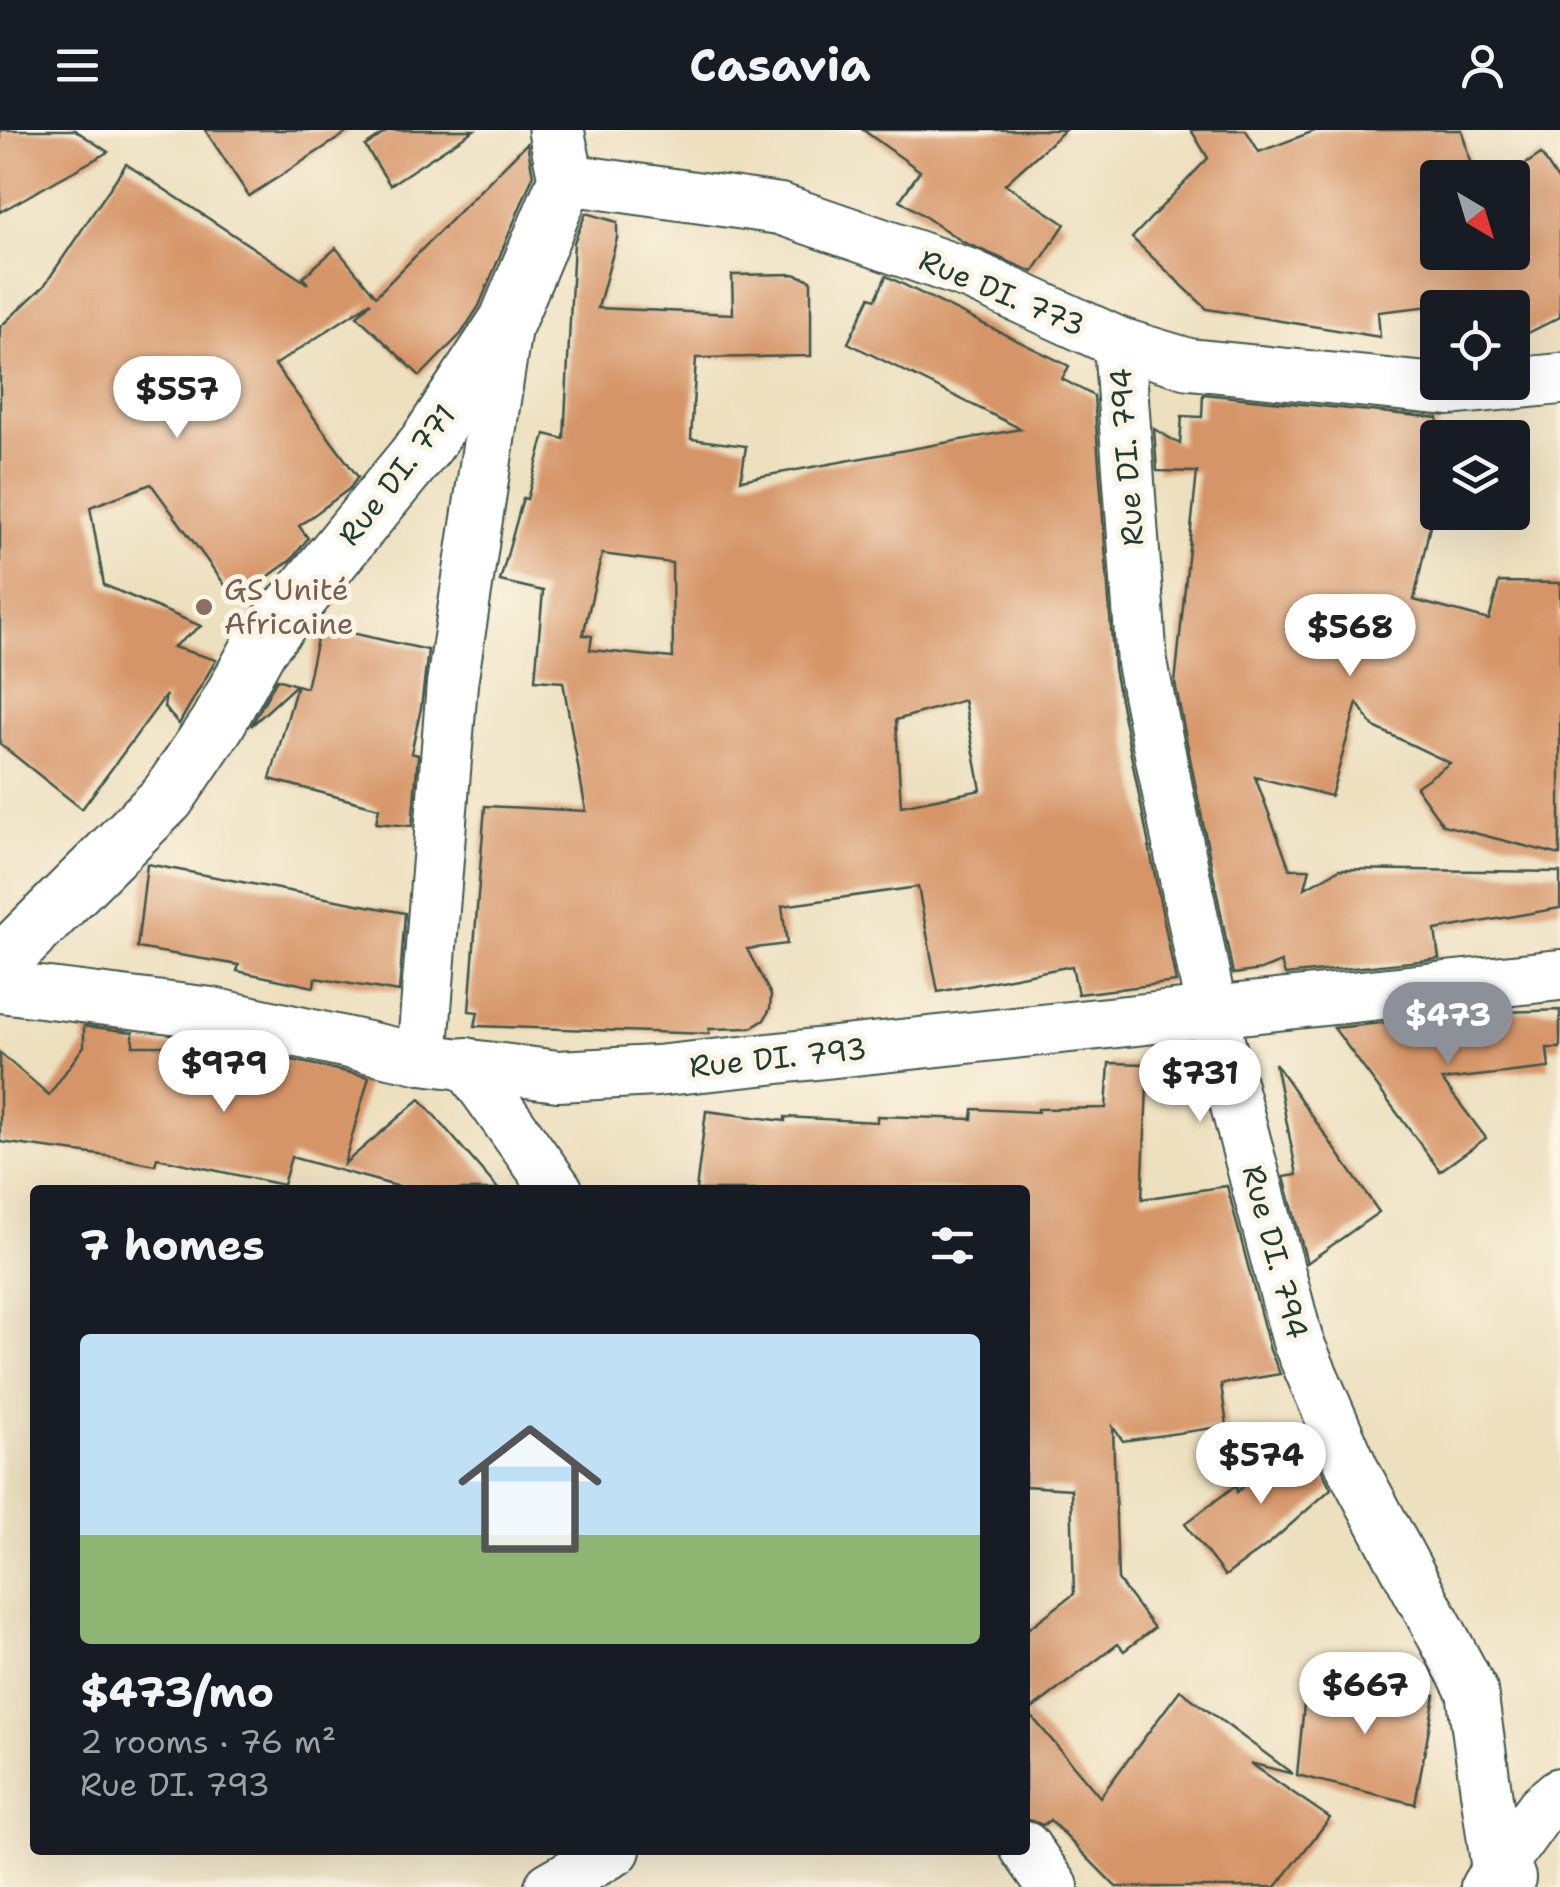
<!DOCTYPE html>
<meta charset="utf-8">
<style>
:root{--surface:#171b24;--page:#20242c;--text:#f1f3f6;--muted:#9ea1a6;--accent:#8c9099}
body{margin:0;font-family:"Shantell Sans",sans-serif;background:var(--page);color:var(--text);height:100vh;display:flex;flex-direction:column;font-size:38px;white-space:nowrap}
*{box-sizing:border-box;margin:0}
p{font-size:32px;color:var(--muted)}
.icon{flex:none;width:55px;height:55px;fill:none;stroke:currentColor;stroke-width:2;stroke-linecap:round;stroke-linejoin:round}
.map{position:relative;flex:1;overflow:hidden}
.details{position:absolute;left:30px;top:1055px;width:1000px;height:670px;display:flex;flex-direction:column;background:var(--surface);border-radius:10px;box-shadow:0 10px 40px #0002}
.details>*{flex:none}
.needle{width:65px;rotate:142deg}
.fabs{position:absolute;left:1420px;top:30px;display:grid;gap:20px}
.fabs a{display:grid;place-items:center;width:110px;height:110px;border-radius:10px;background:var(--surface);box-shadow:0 10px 40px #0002;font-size:50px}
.price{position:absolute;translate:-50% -85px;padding:0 22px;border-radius:35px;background:#fff;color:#222;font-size:32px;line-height:65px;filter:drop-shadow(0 2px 5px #0008)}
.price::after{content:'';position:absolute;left:50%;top:60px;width:30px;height:22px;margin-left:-15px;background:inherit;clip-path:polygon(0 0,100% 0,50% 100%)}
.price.selected{background:var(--accent);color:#fff}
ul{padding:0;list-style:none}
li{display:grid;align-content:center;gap:20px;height:530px;padding:0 50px}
li span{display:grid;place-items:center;height:310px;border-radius:10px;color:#555}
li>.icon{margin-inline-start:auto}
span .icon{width:180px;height:180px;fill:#fffc;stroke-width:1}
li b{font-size:42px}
h2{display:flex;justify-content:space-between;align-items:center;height:120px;padding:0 50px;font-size:42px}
header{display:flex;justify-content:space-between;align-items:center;height:130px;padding:0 50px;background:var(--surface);font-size:45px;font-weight:700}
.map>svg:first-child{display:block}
</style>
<header><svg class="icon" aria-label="menu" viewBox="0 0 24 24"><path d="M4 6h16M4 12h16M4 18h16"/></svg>Casavia<svg class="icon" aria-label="person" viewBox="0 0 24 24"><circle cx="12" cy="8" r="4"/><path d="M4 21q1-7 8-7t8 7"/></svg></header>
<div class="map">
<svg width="1560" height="1757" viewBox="0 0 1560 1757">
<rect width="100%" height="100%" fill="#fcf5e5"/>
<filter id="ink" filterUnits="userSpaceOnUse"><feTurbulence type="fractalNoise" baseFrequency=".01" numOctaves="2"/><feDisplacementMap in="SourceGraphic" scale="20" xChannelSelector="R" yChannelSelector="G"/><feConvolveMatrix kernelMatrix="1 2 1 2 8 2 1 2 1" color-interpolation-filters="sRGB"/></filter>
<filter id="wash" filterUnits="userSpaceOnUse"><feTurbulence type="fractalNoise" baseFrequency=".0048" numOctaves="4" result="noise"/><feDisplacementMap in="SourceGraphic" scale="40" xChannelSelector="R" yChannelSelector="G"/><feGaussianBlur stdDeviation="2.25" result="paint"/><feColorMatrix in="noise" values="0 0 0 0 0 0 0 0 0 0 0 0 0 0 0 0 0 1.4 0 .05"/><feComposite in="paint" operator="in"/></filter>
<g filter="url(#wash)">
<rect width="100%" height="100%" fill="#ede0bf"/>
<g id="blocks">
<!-- building -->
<g fill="#d69568" fill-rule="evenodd">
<polygon points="0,0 75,0 108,22 0,82"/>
<polygon points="205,0 351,0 249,66"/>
<polygon points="389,0 474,0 390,55 365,16"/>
<polygon points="863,0 1065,0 1005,54 1065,94 1033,142 963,112 900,70 920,41"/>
<polygon points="1191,0 1246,0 1259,22 1317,0 1462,0 1474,48 1438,48 1438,122 1512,122 1512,43 1541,24 1560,53 1560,187 1520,207 1512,192 1512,178 1505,178 1501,168 1378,182 1380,207 1207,179 1132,108 1208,28"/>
<polygon points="527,13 533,46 479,176 461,204 420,246 357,186 371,172 275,235 358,347 349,359 299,396 308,408 291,430 236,470 151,354 90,377 104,455 201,496 173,517 216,530 179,594 164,577 166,565 82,679 0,614 0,197 44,156 126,34 308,154 303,147 336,118 376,166"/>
<path d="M586 83 617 92V108L598 178 733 184 732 145 794 144 811 150V226L696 228 691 309 746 316 741 350 1021 299 848 213 870 167 876 169 886 146 1069 236 1062 249 1094 266 1114 539 1176 852 1078 864 1072 836 938 862 918 757 782 776 787 814 747 819 771 865 770 879 764 890 751 898 709 899V904L475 896 478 882 469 881 485 676 586 681 563 552 535 550 543 461 500 451 523 368 527 369 545 304 564 309 574 112ZM602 424 672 433 673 528 590 520 592 506 583 505ZM964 570 981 660 901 676 896 590Z"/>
<polygon points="1203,264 1438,288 1438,358 1414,470 1489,490 1499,452 1560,453 1560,725 1443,695 1416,657 1450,633 1374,597 1357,573 1331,666 1255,647 1290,739 1310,739 1305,758 1340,739 1560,742 1560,778 1435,800 1439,829 1285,845 1281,832 1261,840 1233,844 1175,553 1197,342 1157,341 1154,299 1180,314 1182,286 1202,287"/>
<polygon points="320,496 428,520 421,578 411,623 418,625 412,696 376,693 379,678 270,649 297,555 306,558"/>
<polygon points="277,549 296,555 251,596"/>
<polygon points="147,734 405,783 399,862 315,848 314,857 237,841 239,835 137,818"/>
<polygon points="1560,880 1560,918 1547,918 1549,938 1442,950 1486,1008 1440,1041 1334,898 1477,883"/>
<polygon points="84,896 133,902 133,916 215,916 216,913 369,947 344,1034 420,969 499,1060 411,1060 291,1027 283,1055 157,1028 155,1035 115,1027 0,1012 0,923 49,965 84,916"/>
<polygon points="1109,933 1148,934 1142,1069 1227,1056 1270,1220 1280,1244 1221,1254 1227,1296 1123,1311 1113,1297 1118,1450 1154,1498 1124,1521 1118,1514 1028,1582 1100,1667 1180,1560 1293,1644 1250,1633 1330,1688 1276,1757 1116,1757 1050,1690 1043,1695 1025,1689 1025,1501 1074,1464 1071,1359 1025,1356 1025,1060 696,1060 706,981 785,991 785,987 877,992 877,986 972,989 973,979 1038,982 1038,979 1106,978"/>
<polygon points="1275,933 1379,1082 1307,1133 1284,1047 1297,1045"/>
<polygon points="1304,1303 1331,1359 1271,1412 1225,1446 1185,1394 1236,1355 1237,1362"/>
<polygon points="1307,1544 1435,1565 1415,1674 1297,1645"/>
</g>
</g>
</g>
<g filter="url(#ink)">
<use href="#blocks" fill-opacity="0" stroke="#3e5549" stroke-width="2.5"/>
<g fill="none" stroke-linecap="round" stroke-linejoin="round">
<!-- minor casing -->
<g stroke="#3e5549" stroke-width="54">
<g id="minor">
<polyline points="566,49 780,79 971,145 1119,213 1189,234 1448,260 1560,249"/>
<polyline points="1119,213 1142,533 1212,884 1298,1212 1353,1339 1472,1561 1497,1740 1486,1757"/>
<polyline points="0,857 212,883 422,929 558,946 656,941 1560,845"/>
<polyline points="422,929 452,554 507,191"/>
<polyline points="466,933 557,1060"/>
<polyline points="1025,1717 1053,1757"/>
<polyline points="1510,1748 1497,1740 1542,1678 1560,1663"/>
<polyline points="550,1757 615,1720"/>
</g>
</g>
<!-- tertiary casing -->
<g stroke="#3e5549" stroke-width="59">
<polyline id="tertiary" points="0,834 167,668 217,594 260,516 427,313 507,191 566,49 556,0"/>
</g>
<!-- minor -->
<use href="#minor" stroke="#fff" stroke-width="50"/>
<!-- tertiary -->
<use href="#tertiary" stroke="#fff" stroke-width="55"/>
</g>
</g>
<!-- markers -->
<circle fill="#8d6e63" stroke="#fcf5e5" stroke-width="4" cx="204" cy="477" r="10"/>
<g text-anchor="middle" stroke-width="10" stroke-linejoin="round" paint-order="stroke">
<!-- street labels -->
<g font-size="30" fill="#1f3d34" stroke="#fcf5e5">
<text transform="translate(1002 163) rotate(23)" y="10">Rue DI. 773</text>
<text transform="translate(1127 327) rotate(-94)" y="10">Rue DI. 794</text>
<text transform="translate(397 345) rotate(-52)" y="10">Rue DI. 771</text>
<text transform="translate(778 928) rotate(-6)" y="10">Rue DI. 793</text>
<text transform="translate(1275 1122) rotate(75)" y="10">Rue DI. 794</text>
</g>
<!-- education labels -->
<g font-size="30" fill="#785e54" stroke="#fcf5e5" text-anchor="start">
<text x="224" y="470">GS Unité<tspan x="224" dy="34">Africaine</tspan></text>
</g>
</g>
</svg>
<div class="fabs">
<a><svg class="needle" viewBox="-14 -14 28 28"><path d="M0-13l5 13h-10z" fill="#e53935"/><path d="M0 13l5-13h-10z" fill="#9ea1a6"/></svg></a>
<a><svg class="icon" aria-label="locate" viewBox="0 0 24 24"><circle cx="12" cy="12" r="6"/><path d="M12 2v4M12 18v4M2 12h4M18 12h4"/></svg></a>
<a><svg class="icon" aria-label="layers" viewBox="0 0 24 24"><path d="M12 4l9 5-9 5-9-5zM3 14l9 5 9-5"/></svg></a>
</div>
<b class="price" style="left:177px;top:311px">$557</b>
<b class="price" style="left:1350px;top:549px">$568</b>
<b class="price selected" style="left:1448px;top:937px">$473</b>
<b class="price" style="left:224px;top:985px">$979</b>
<b class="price" style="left:1200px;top:995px">$731</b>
<b class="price" style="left:1261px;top:1377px">$574</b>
<b class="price" style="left:1365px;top:1607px">$667</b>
<section class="details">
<h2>7 homes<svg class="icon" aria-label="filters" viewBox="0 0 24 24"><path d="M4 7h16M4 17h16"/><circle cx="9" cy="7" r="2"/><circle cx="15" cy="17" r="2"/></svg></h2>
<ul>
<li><span style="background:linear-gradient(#bfe0f5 65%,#8fb573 0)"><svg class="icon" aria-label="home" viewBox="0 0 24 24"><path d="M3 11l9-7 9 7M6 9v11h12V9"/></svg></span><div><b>$473/mo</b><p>2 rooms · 76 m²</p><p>Rue DI. 793</p></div></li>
</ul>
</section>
</div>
